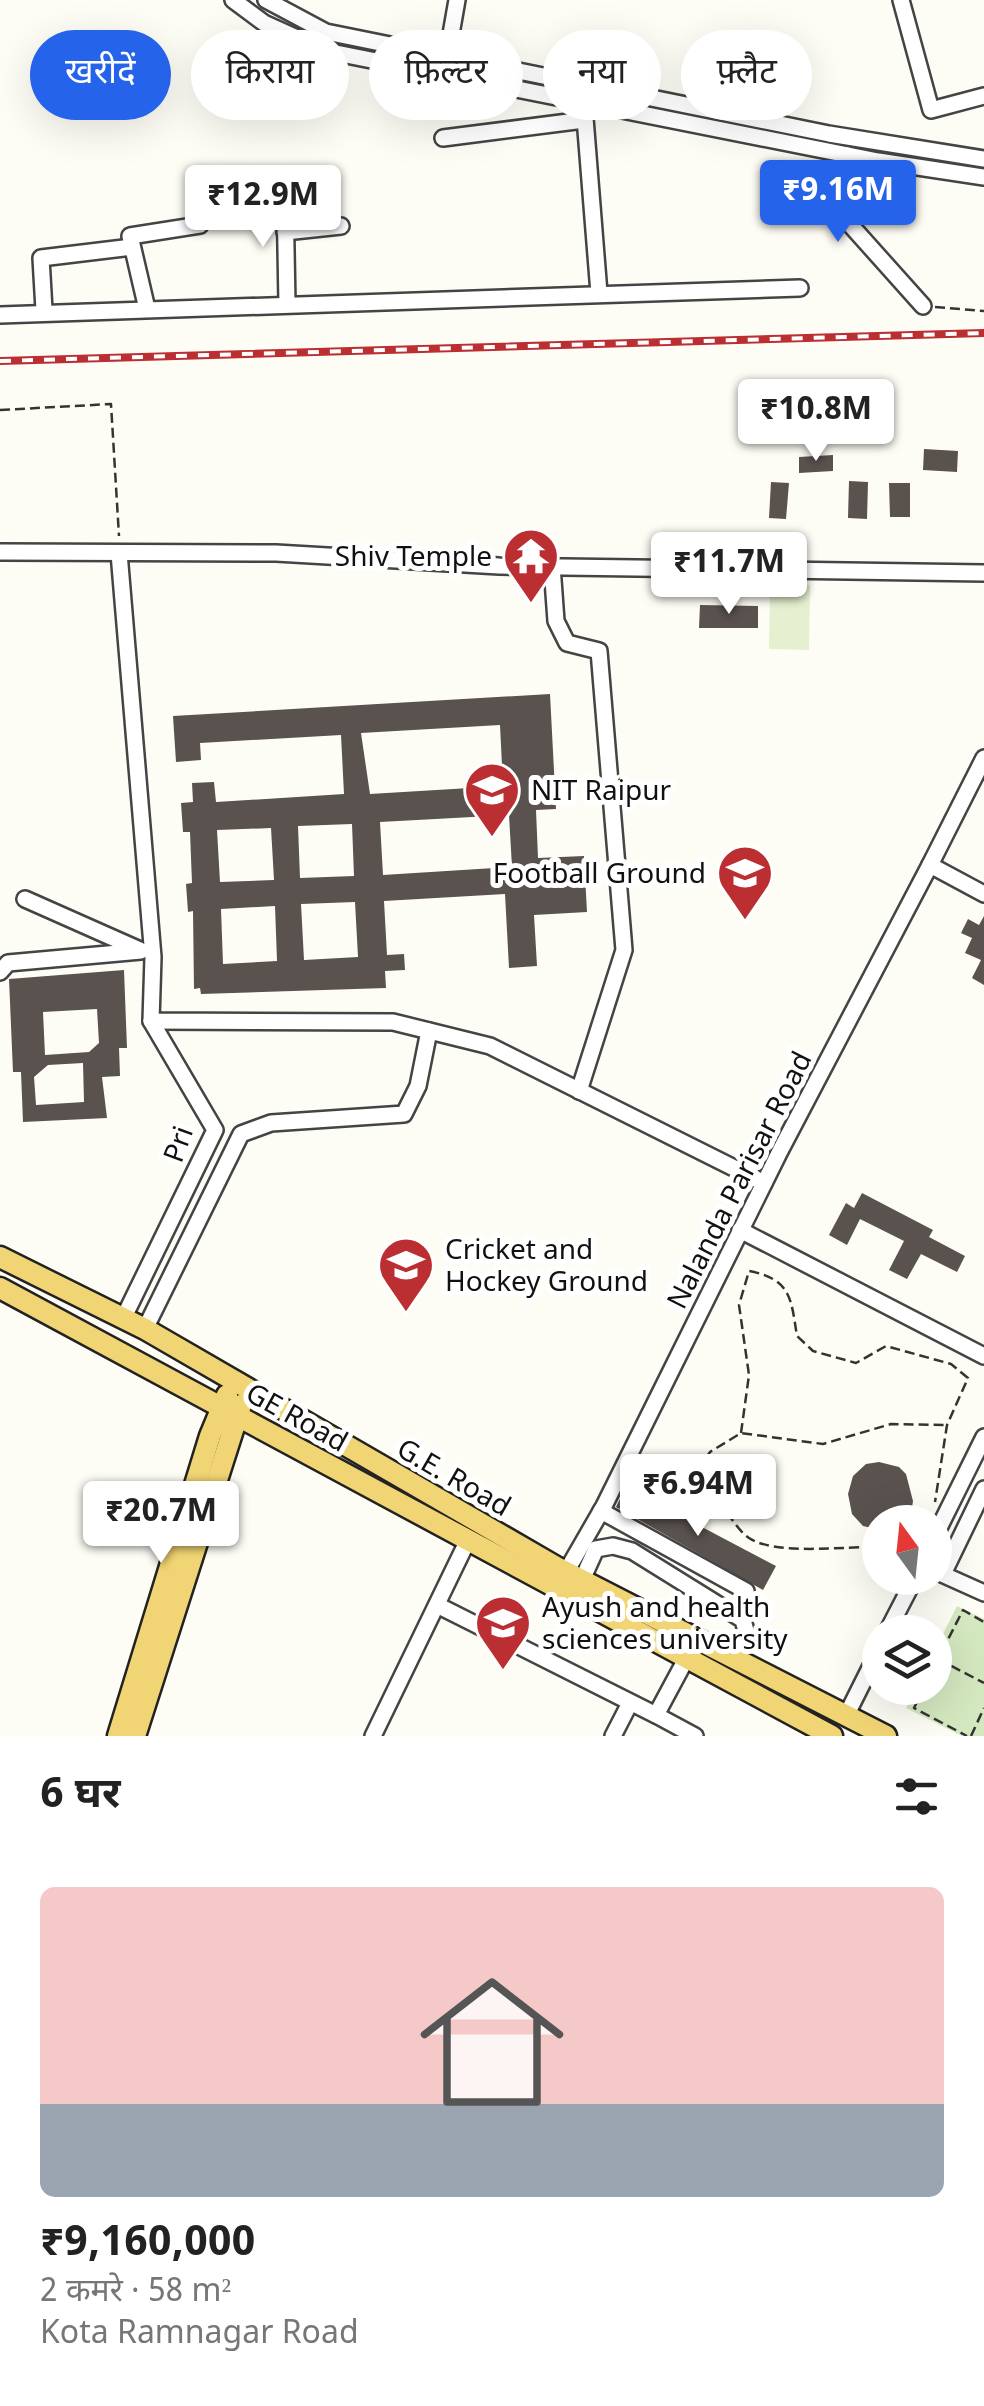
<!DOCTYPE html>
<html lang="hi">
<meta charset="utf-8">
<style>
:root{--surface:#fff;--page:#f2f2f2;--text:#222;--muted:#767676;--accent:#2563eb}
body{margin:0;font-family:Georgia,"Noto Sans Devanagari",serif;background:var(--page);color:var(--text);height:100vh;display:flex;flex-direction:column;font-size:38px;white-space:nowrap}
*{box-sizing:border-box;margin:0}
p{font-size:32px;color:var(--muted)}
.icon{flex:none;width:55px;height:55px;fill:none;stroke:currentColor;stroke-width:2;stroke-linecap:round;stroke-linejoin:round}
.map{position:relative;height:1736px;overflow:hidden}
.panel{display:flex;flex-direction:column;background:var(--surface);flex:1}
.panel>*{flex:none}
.hud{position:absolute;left:30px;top:30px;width:925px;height:90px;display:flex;gap:20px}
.needle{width:65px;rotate:345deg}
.tools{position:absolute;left:862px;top:1505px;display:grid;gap:20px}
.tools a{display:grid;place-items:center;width:90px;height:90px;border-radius:50%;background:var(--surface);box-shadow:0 10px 40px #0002;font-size:50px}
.price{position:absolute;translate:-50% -85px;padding:0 22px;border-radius:10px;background:#fff;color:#222;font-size:32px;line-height:65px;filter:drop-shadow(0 2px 5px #0008)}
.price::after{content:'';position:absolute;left:50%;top:60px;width:30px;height:22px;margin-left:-15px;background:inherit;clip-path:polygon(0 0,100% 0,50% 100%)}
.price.selected{background:var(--accent);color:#fff}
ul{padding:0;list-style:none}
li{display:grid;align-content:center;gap:20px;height:530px;padding:0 40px}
li span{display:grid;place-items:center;height:310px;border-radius:15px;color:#555}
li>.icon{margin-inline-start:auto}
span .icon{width:180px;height:180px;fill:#fffc;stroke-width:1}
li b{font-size:42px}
h2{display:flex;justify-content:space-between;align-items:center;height:120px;padding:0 40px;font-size:42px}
.pill{padding:0 35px;border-radius:45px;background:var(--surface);box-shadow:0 10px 40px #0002;font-size:35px;line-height:90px}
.pill.selected{background:var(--accent);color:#fff}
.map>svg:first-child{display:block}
</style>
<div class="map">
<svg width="984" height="1736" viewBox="0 0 984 1736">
<rect width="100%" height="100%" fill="#fefdf5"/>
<!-- green -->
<polygon fill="#d4e8bf" points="957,1606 984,1619 984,1736 962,1736 906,1708 916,1688 935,1688 935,1650"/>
<!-- pitch -->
<polygon fill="#e5f0d1" points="770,585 810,585 809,650 769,649"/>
<!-- building -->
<g fill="#59524e" fill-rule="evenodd">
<polygon points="924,449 958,451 957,472 923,470"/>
<polygon points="833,455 833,471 799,473 799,457"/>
<polygon points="849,481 868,482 867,519 848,518"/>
<polygon points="771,482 789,483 786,519 769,518"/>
<polygon points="889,483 910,483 910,517 890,517"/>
<polygon points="700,605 758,606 758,628 699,628"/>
<path d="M550 694 556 809 536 810 538 858 584 856 587 912 534 915 537 966 509 968 505 894 384 901 387 955 404 954 405 970 385 971 386 988 201 994 200 988 194 989 193 911 188 912 186 884 192 883 190 832H183L181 803 193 802 192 783 214 782 216 802 344 794 341 735 200 743 201 760 176 762 173 716ZM500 725 503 786 370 794 361 733ZM509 815 512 867 383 875 380 822ZM352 824 354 876 300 878 298 826ZM271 828 274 880 220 882 217 830ZM355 902 358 957 304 960 301 904ZM275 906 277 961 223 964 221 909Z"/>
<polygon points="984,916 984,985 972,978 981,960 965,953 972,938 961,933 968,919 979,925"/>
<path d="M124 970 127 1048H119L120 1076 102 1077 107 1118 23 1122 21 1072H13L9 979ZM97 1009 99 1043 89 1052 45 1055 43 1012ZM83 1063 84 1102 36 1105 34 1077 48 1065Z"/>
<polygon points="862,1193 933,1230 929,1237 965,1256 957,1272 921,1254 907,1279 889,1270 904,1241 860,1219 847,1245 829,1235 846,1203 854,1208"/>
<polygon points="879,1462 899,1467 906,1474 913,1501 910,1522 880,1522 880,1530 863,1526 852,1514 848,1494 853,1476 866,1464"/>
<polygon points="626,1487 776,1566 763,1590 616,1507"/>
</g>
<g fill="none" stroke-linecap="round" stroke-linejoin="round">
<!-- minor casing -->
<g stroke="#444" stroke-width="20">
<g id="minor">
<polyline points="233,0 264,23 326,51 878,161 984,177"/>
<polyline points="266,0 326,32 829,134 984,159"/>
<polyline points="901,0 931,110 984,96"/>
<polyline points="447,57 457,0"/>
<polyline points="583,93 599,293"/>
<polyline points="443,138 584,120"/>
<polyline points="847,155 838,211 923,306"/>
<polyline points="285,195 287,304"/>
<polyline points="285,232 341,226"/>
<polyline points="147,309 130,236 200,225"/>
<polyline points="44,310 41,258 132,247"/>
<polyline points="0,315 800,288"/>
<polyline points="0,552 276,553 499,566 984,573"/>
<polyline points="119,553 153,957 151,1021 393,1022 490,1046 764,1183"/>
<polyline points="552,566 556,621 567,643 599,651 624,950 579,1091"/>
<polyline points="930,865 984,758"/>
<polyline points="25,899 140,950"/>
<polyline points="0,972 8,963 141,951"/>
<polyline points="740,1230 984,1356"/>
<polyline points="124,1317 215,1130 151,1021"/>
<polyline points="145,1329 241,1134 271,1123 404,1114 418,1086 429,1031"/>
<polyline points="601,1511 746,1591"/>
<polyline points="935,1536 984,1437"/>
<polyline points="935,1571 984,1593"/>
<polyline points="566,1572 604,1506 780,1151 930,865 984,894"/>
<polyline points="943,1574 984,1489"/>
<polyline points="582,1580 596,1549 613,1546 632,1551 743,1620 746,1631 733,1658"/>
<polyline points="437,1605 656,1715"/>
<polyline points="887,1632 915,1578"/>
<polyline points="686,1659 656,1715 695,1736"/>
<polyline points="846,1716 880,1648"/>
<polyline points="373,1736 467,1542"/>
<polyline points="613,1736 630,1703"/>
</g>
</g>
<!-- major casing -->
<g stroke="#222" stroke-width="25">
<g id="major">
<polyline points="0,1257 145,1329 558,1568 886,1736"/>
<polyline points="0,1288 832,1736"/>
<polyline points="118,1736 210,1436 227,1395"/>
<polyline points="135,1736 241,1405"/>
</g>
</g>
<!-- path -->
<g stroke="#333" stroke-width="2.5" stroke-dasharray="10 5" stroke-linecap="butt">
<polyline points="935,307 984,311"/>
<polyline points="0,410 111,404 119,536"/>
<path d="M741 1433 749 1375 739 1305 749 1271C792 1279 791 1300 797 1336L813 1351 856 1363 886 1346 951 1364 968 1378 947 1425 935 1502"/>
<path d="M640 1467 681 1488C715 1471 726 1523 749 1538 776 1556 847 1546 880 1547"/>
<polyline points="633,1483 642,1482 675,1493 680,1489"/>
<polyline points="689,1483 710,1452 741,1433 823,1444 891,1424 944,1425"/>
<polyline points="938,1659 984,1683"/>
<polyline points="935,1665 963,1610 984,1622"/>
<polyline points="924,1688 914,1708 967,1736"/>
<polyline points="971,1736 984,1708"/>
</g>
<!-- minor -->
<use href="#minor" stroke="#fff" stroke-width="15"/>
<!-- major -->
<use href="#major" stroke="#f1d473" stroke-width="20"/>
<!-- rail casing -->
<g stroke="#bb2f33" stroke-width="8">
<polyline id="rail" points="0,361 984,333"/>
</g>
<!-- rail -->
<use href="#rail" stroke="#fff" stroke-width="4" stroke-dasharray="11" stroke-linecap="butt"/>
</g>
<!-- icons -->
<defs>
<g id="temple-pin" transform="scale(2.875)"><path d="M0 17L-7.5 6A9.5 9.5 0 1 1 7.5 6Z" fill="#bb2f33" stroke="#fff"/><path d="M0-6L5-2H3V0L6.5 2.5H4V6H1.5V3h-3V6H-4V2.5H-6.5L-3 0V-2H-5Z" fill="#fff"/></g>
<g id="university-pin" transform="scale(2.875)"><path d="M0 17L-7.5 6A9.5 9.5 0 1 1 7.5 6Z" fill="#bb2f33" stroke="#fff"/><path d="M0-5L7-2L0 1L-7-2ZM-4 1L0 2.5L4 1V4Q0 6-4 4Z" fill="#fff"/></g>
</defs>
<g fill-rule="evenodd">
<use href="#temple-pin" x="531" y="556"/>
<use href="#university-pin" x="492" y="790"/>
<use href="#university-pin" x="745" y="873"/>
<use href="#university-pin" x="406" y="1265"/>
<use href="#university-pin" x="503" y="1623"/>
</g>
<g text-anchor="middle" stroke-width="10" stroke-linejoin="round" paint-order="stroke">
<!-- poi labels -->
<g font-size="28" fill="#111" stroke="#fff" text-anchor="start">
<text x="492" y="566" text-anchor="end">Shiv Temple</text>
<text x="531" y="800">NIT Raipur</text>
<text x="706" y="883" text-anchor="end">Football Ground</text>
<text x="445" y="1259">Cricket and<tspan x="445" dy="32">Hockey Ground</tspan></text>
<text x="542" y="1617">Ayush and health<tspan x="542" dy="32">sciences university</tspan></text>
</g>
<!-- street labels -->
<g font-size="28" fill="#111" stroke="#fff">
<text transform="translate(178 1144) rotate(-70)" y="10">Pri</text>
<text transform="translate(739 1180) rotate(-63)" y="10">Nalanda Parisar Road</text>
<text transform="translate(297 1417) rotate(29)" y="10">GE Road</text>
<text transform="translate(454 1477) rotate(30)" y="10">G.E. Road</text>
</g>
</g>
</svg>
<div class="tools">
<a><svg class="needle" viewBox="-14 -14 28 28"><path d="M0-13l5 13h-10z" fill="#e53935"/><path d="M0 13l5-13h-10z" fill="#767676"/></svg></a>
<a><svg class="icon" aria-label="layers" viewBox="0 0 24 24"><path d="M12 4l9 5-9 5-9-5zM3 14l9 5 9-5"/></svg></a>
</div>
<b class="price selected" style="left:838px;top:245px">₹9.16M</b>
<b class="price" style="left:263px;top:250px">₹12.9M</b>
<b class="price" style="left:816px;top:464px">₹10.8M</b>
<b class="price" style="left:729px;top:617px">₹11.7M</b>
<b class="price" style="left:698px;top:1539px">₹6.94M</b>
<b class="price" style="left:161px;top:1566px">₹20.7M</b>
<div class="hud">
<a class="pill selected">खरीदें</a>
<a class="pill">किराया</a>
<a class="pill">फ़िल्टर</a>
<a class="pill">नया</a>
<a class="pill">फ़्लैट</a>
</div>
</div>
<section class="panel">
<h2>6 घर<svg class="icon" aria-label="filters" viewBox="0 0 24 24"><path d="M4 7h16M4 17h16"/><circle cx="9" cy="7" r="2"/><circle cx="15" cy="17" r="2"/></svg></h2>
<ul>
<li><span style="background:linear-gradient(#f6c9c9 70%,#9aa5b1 0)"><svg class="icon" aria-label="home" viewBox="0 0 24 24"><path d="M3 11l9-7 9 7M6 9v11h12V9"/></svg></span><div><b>₹9,160,000</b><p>2 कमरे · 58 m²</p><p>Kota Ramnagar Road</p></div></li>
</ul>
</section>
